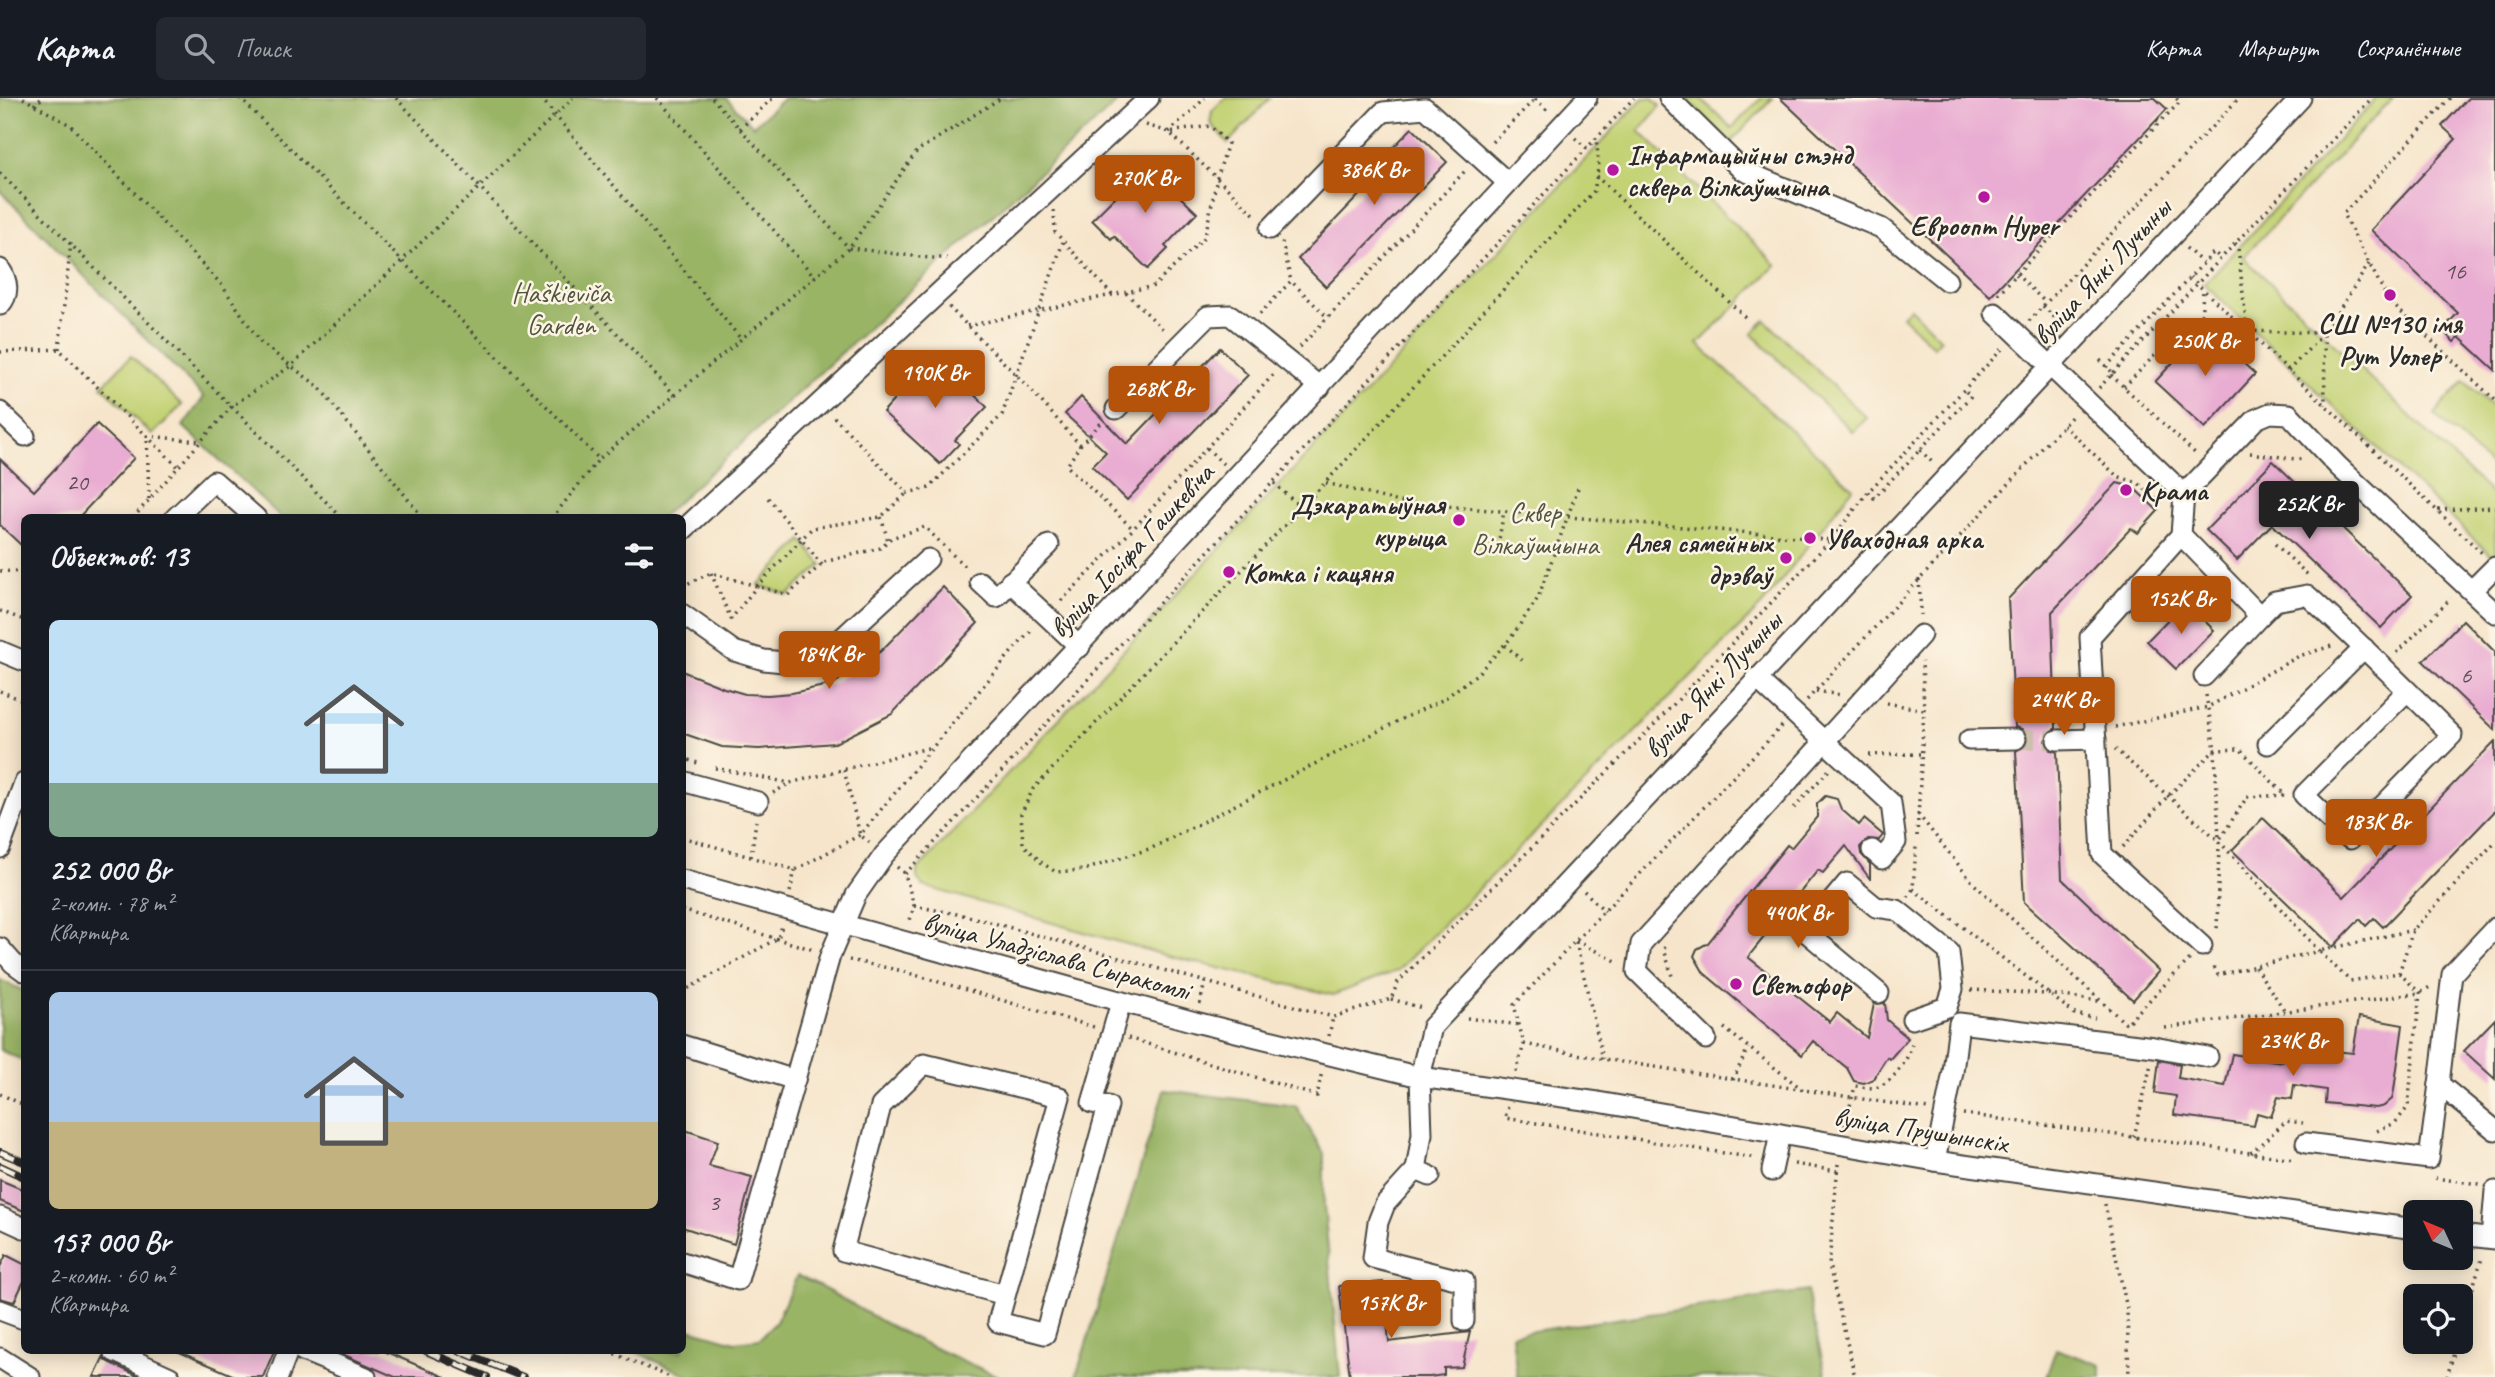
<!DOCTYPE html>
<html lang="ru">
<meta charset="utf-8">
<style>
:root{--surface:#171b24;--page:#242831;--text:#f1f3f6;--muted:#9ea1a6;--line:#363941;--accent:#b45309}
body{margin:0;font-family:Caveat,sans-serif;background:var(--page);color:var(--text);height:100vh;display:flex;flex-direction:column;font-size:26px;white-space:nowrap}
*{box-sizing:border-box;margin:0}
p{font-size:23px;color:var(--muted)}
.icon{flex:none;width:38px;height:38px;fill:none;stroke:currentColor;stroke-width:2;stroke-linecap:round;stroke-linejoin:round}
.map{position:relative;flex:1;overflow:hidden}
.side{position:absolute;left:21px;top:416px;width:665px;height:840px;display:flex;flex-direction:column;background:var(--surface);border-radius:10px;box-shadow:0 4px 18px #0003}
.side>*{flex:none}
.needle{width:46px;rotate:314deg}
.buttons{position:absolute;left:2403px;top:1102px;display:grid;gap:14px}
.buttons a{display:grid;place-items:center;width:70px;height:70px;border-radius:10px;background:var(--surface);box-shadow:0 4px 18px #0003;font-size:35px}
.price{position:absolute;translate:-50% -60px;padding:0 16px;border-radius:7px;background:var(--accent);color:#fff;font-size:23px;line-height:46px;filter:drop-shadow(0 2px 4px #0008)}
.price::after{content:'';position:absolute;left:50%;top:42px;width:21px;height:16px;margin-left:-10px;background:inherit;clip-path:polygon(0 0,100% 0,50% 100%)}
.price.selected{background:#222;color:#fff}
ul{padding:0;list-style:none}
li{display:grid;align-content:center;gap:14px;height:371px;padding:0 28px}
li+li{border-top:2px solid var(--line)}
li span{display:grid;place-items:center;height:217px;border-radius:10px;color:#555}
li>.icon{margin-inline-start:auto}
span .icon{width:126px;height:126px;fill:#fffc;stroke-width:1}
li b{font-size:30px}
h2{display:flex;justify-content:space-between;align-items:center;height:84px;padding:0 28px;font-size:30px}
header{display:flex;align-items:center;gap:42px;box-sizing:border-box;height:98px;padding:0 35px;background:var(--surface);border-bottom:2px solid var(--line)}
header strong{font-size:33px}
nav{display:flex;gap:38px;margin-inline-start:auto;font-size:24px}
.search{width:490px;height:63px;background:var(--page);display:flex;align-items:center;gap:18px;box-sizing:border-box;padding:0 24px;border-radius:10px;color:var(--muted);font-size:26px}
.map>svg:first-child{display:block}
</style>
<header>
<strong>Карта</strong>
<div class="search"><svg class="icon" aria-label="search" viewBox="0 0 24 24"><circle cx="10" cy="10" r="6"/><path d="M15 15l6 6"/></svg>Поиск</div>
<nav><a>Карта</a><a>Маршрут</a><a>Сохранённые</a></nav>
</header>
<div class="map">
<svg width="2495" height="1279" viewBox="0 0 2495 1279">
<rect width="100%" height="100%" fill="#fcf5e5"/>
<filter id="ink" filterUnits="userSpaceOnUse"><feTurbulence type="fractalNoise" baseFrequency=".0143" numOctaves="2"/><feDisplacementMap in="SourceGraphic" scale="14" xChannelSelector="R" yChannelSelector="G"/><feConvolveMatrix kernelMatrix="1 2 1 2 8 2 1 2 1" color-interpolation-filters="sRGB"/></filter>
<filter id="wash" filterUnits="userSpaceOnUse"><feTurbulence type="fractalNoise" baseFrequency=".00686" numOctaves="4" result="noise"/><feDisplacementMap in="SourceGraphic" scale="28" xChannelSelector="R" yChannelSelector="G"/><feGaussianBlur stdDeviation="1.57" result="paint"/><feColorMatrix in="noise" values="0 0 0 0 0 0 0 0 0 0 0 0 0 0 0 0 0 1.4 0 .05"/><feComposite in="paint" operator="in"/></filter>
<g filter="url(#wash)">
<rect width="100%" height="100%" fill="#f6e5cb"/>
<!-- green -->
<g fill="#c3d275" stroke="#777e50" stroke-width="2">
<polygon points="1225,0 1270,0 1228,45 1210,25 1212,13"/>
<polygon points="1643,0 1652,0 1660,8 1639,33 1776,167 1698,246 1853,390 1763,506 1397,873 1333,897 1168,858 923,788 917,780 917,772"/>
<polygon points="1685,0 1700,0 1732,30 1761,0 1773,0 1731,44"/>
<polygon points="2377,0 2393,0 2243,159 2495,399 2495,461 2204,186"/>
<polygon points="1910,210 1941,241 1934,249 1902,218"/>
<polygon points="1765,222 1867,320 1853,334 1752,236"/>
<polygon points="131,258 182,307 152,337 102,288"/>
<polygon points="2464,283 2495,311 2495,372 2434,316"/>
<polygon points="802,442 822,467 788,497 758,487"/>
</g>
<!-- forest -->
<g fill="#9ab466" stroke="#627048" stroke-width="2">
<polygon points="0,0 726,0 753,28 784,0 1122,0 660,420 282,420 183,328 204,299 0,93"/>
<polygon points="0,882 24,893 24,963 0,952"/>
<polygon points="1164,992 1296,1008 1324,1056 1324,1108 1340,1279 1076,1279"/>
<path d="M797 1178C829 1191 857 1210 888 1227 924 1246 962 1263 1000 1279H691L634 1253H682L683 1229 735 1244 759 1241 776 1224Z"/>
<polygon points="1807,1193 1826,1279 1517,1279 1512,1236"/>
<polygon points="2056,1251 2101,1267 2101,1279 2046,1279"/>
</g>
<g id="blocks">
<!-- building -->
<g fill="#e9acd2">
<polygon points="1780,0 2155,0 2167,11 1990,198"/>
<polygon points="2468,0 2495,0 2495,272 2459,239 2454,244 2442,232 2458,215 2371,132 2456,41 2442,28"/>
<polygon points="1412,30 1447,64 1326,189 1298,161 1391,64 1385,58"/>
<polygon points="1143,63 1197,115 1165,148 1168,151 1148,171 1114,138 1111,141 1092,122 1117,97 1114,94"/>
<polygon points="2205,229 2255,276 2205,330 2155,284"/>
<polygon points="1220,250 1248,277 1127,402 1092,368 1106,354 1065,316 1081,299 1127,346"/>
<polygon points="934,258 987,309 955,342 959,346 940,366 883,314"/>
<polygon points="97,326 134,360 78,420 24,420 24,450 0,427 0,361 34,393"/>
<polygon points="2273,363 2412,497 2381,530 2272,426 2237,462 2206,432"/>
<polygon points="2117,385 2133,389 2158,413 2138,435 2131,430 2052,514 2056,630 2047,636 2045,643 2051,652 2057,654 2062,781 2159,873 2133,902 2024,804 2016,653 2026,647 2028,640 2022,631 2015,629 2008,501"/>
<polygon points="943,489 978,525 892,616 835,645 759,651 722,649 682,635 682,573 724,590 745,596 768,597 792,595 833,586 881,553"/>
<polygon points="2185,504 2214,532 2176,571 2147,543"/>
<polygon points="2463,522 2495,554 2495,632 2423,563"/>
<polygon points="2495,643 2495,713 2383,829 2374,820 2366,828 2360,821 2333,849 2232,752 2263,720 2344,799"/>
<polygon points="1825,698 1837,701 1841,711 1859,727 1864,721 1883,737 1879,742 1868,741 1860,749 1861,756 1870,766 1870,781 1846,748 1823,775 1818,772 1748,859 1830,924 1837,915 1867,940 1874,906 1885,905 1887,922 1908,940 1890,961 1887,959 1873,981 1864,985 1854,983 1847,970 1813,943 1802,957 1704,875 1694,858 1697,851 1708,845 1787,747 1791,750 1817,719 1817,706"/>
<polygon points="2359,919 2403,927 2394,992 2392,1001 2384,1008 2376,1010 2325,1005 2326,992 2294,987 2292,1001 2278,999 2271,1019 2257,1015 2254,1028 2174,1017 2176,998 2155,995 2159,962 2180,966 2178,980 2225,988 2232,956 2282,964 2284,948 2353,955"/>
<polygon points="2495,921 2495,981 2464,953"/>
<polygon points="682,1031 718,1043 709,1068 752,1079 734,1146 682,1129"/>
<polygon points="0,1082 24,1092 24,1113 0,1103"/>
<polygon points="6,1157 24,1166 24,1183 14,1204 0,1200 0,1169"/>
<polygon points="1383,1184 1389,1244 1470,1234 1462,1269 1444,1270 1444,1277 1430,1279 1350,1279 1339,1188"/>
<polygon points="177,1253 274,1253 263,1279 237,1279"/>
<polygon points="335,1253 384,1253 445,1279 395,1279"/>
<polygon points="103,1260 108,1264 140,1279 94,1279"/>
</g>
</g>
</g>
<g filter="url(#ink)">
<use href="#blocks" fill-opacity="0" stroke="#494743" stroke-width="2"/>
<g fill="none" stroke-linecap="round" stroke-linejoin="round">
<!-- minor-tunnel -->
<polyline stroke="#cdc0ab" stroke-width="19" stroke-dasharray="19 10" stroke-linecap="butt" points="2016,641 2057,642"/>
<!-- minor casing -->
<g stroke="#494743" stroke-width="23">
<g id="minor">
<polyline points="1669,0 1742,72 1881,130 1947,183"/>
<polyline points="1270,131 1383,14 1425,10 1507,84"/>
<path d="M0 171C8 183 10 196 0 207"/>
<polyline points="1995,215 2184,396 2256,321 2270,315 2289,316 2338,368 2495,515"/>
<polyline points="1116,311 1208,218 1230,217 1320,289"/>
<polyline points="0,314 25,338"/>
<polyline points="2184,396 2181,437 2090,539 2102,756 2202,848"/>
<polyline points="175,420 214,383 256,420"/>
<polyline points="682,433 1149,0"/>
<path d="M2181 437 2260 518 2275 503 2307 497C2357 542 2404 589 2452 637L2350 741 2304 697 2407 593"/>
<polyline points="980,484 996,499 1049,447"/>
<polyline points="1010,484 1080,549"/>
<polyline points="2472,492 2495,469"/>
<polyline points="682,516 734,553 764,562 793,565 840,542 928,461"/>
<polyline points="0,553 24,563"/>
<polyline points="2204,578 2260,518"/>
<polyline points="1756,580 1891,705 1896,744 1882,761 1872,752"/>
<polyline points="1969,642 2016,641"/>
<polyline points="2057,642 2096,641"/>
<polyline points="2268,646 2364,550"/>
<polyline points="682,683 758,704"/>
<polyline points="0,750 24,685"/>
<polyline points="682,782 1195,924 1420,979 1598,1004 1935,1063 2415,1131"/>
<polyline points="2495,830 2452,876 2439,986 2495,1032"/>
<polyline points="0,850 13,865 24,873"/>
<polyline points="1879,895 1806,834 1847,785 1876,809 1897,812 1949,854 1953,891 1947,909 1912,921"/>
<polyline points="1706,941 1637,873 1641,846 1921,537"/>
<polyline points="682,947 795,982"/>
<polyline points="2306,1045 2429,1061 2439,986"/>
<polyline points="1935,1063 1953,974 1959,925 2154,949 2208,959"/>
<polyline points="1416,1072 1385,1106 1378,1124 1373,1160 1464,1183 1464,1223"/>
<polyline points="1772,1073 1780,1036"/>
<polyline points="1430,1078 1416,1072 1422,1036 1420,979 1432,929 2301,0"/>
<polyline points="0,1119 24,1130"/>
<polyline points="2460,1137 2495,1141"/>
<polyline points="2491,1140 2495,1093"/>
<polyline points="682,1164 738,1182 830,858 856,797 884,757 1587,0"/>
<polyline points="1005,1197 843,1153 881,1008 924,966 1060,999 998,1224 1045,1236 1108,1008 1092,1005 1121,904"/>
<polyline points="0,1212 24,1221"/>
<polyline points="113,1253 170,1279"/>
<polyline points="303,1253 366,1279"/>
<polyline points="0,1260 30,1279"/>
<polyline points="278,1279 288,1253"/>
</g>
</g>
<!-- path -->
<g stroke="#494743" stroke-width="3.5" stroke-dasharray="2 5" stroke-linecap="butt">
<polyline points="23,0 70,27 221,186 261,245 319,289 423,420"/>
<polyline points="240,0 599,361"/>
<polyline points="396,0 675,297"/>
<polyline points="541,0 741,241"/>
<polyline points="657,0 815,179"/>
<polyline points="712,0 849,150 929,160 947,160"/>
<polyline points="2450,0 2343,116 2389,203 2495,302"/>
<polyline points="1535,1 1550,15"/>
<polyline points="34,7 42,0"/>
<polyline points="2157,22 2160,24 2180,4 2176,0"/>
<polyline points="1146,27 1169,34 1257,119"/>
<polyline points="740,31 773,0"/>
<polyline points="1169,34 1205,0"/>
<polyline points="1575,40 1587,50"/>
<polyline points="1492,44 1536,0"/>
<polyline points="0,75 342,420"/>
<polyline points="1596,78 1745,219"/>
<polyline points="1054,112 1055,134 1112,197"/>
<polyline points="1282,144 1291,183"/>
<polyline points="2235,145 2238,149 2247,233 2324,235 2325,307"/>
<polyline points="2186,150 2203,165"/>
<polyline points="2016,176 2046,205"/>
<polyline points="2190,179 2483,456"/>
<polyline points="1126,195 1165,233"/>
<polyline points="1998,196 2160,24"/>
<polyline points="2043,208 2060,225"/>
<polyline points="949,209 1031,292 1080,347 1067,368 1133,431"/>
<polyline points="1260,216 1291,183 1328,220"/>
<polyline points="2029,223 2239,0"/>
<polyline points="2201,224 2203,192"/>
<polyline points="967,228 1154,188 1205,139 1217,80 1228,45 1210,28 1169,34"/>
<polyline points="1300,249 1465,73"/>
<polyline points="59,251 71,145"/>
<polyline points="0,254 59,251 177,368"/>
<polyline points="2100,262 2113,275"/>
<polyline points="2106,269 2214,154 2220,160"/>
<polyline points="2288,273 2324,235 2369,166"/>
<polyline points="2111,277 2197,357"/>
<polyline points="2124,289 2189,222 2243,229"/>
<polyline points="2099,290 2372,0"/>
<polyline points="834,319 907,395 929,390 1002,317 1063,144"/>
<polyline points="2063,327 2117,378 2138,385 2164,408"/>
<polyline points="1080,347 1103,323"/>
<polyline points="1207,350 1223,366"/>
<polyline points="1920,352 1933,365"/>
<polyline points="2250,355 2304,362"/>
<polyline points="1274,385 1300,409"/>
<polyline points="1326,385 1399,404 1831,442"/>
<polyline points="1578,390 1538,500 1510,541 1478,575 1444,601 1396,624 1152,750 1084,772 1056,774 1042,765 1023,746 1021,716 1033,691 1325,385 1594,93 1599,65 1596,40"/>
<polyline points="1868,394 1874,400 1971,298 1964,292"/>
<polyline points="768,400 822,467"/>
<polyline points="149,401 147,338 200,343"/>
<polyline points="2438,412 2495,409"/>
<polyline points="881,419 888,443"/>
<polyline points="133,420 232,308 291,268 573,0"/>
<polyline points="552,420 599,361 849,150 917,53 1001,0"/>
<polyline points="2275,446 2309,478"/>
<polyline points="1498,447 1504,413"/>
<polyline points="0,473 24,474"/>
<polyline points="711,475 731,521 758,487 812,430 881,419 907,395"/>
<polyline points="1919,481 1921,517"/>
<polyline points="682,488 711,475 788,497 824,464 880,450 891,440 925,429 966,470"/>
<polyline points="1061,503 1133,431 1273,277"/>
<polyline points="0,513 24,522"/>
<polyline points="1505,547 1523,563"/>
<polyline points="2397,555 2451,500"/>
<polyline points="0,593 24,603"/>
<polyline points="1816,593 1841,597"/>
<polyline points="2206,597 2215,652 2219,743 2319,853 2218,877 2212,865"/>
<polyline points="1807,602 2074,316"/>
<polyline points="1887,605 1924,612"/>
<polyline points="1782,628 1514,907 1524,946 1603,961 1928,1011"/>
<polyline points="2115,629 2208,609 2299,558 2335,547"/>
<polyline points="2115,651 2219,743 2217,835"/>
<polyline points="1869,657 1922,656"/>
<polyline points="682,660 701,666"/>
<polyline points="715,670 790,685 932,649"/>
<polyline points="844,672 860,737 870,745"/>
<polyline points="773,695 790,685"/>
<polyline points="1794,710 1829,672"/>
<polyline points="1918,716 1973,785 2126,926 2190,861"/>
<polyline points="1917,738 1924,612 1922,563"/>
<polyline points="682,739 795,772 860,737 1014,551 1033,531"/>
<polyline points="2123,749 2167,699 2215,652 2240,651 2285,697 2247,699 2220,741"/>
<polyline points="751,759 756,723"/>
<polyline points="897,769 905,776 914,808 909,826"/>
<polyline points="905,776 1634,0"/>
<polyline points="1913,791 2075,916 2095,920"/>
<polyline points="1584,793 1605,813"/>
<polyline points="790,794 795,772"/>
<polyline points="1908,799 1913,791 1916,749"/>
<polyline points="914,808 968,818 1333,919 1391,901 1398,884 1652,629 1831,442 1868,394 2004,249"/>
<polyline points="682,812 814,852"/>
<polyline points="2413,832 2319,853 2350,883 2399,875 2413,832 2495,744"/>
<polyline points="1576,843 1618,864"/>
<polyline points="1576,844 1603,961"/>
<polyline points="1665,849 1664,851 1672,878"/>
<polyline points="849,862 898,872 1094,929"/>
<polyline points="2255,869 2285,913"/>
<polyline points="1971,892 2048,896 2099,903"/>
<polyline points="682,894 778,840 782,828"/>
<polyline points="1391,901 1422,910"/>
<polyline points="1200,906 1205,884"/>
<polyline points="1467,920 1519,927"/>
<polyline points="1724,930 1803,992"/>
<polyline points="2165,930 2420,895 2433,887"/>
<polyline points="1329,938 1333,919"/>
<polyline points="1128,940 1317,998 1322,973"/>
<polyline points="1516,974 1524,946"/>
<polyline points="1733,982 1748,950"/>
<polyline points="0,996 24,1007"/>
<polyline points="1508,1009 1505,1020 1755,1060"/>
<polyline points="1963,1016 2295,1061"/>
<path d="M1845 1028 1855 988C1862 989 1872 991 1878 989 1896 981 1910 960 1913 941"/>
<polyline points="2377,1033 2395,1025 2408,1009 2420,895 2399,875"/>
<polyline points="2134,1039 2151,966"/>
<polyline points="2251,1055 2286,1023 2303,1025"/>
<polyline points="1794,1066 1837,1073"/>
<polyline points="1838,1066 1829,1167 1855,1279"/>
<polyline points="2435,1080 2479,1086"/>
<polyline points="2105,1106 2127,1211 2129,1279"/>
<polyline points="2460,1231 2482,1160"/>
<polyline points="608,1253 670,1279"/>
<polyline points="2447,1279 2457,1244"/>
</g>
<!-- minor -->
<use href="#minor" stroke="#fff" stroke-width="19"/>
<!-- rail casing -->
<g stroke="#2b2b2b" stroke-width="8">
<g id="rail">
<polyline points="0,1054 24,1064"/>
<polyline points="0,1068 24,1079"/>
<polyline points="426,1253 487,1279"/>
<polyline points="460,1253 523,1279"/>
</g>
</g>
<!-- rail -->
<use href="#rail" stroke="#fcf5e5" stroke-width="5" stroke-dasharray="16" stroke-linecap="butt"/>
</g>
</g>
<!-- markers -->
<g fill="#b5179e" stroke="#fcf5e5" stroke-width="2.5">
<circle cx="1613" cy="72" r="7"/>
<circle cx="1984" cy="99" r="7"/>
<circle cx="2390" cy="197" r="7"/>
<circle cx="2126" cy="392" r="7"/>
<circle cx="1459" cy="422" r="7"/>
<circle cx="1810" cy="440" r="7"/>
<circle cx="1786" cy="460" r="7"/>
<circle cx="1229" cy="474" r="7"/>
<circle cx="1736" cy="886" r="7"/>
</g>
<g text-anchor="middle" stroke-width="5" stroke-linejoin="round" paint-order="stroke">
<!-- number labels -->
<g font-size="24" fill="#5a4b55">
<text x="2455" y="181">16</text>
<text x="77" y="392">20</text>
<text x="2466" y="585">6</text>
<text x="714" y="1112">3</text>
</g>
<!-- poi labels -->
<g font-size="28" font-weight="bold" fill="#2b2b2b" stroke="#fcf5e5" text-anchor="start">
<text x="1627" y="66">Інфармацыйны стэнд<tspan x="1627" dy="32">сквера Вілкаўшчына</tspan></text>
<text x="1984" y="137" text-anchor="middle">Евроопт Hyper</text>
<text x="2390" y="235" text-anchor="middle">СШ №130 імя<tspan x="2390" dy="32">Рут Уолер</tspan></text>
<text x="2140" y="402">Крама</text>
<text x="1445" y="416" text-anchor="end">Дэкаратыўная<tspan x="1445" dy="32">курыца</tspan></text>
<text x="1824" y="450">Уваходная арка</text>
<text x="1772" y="454" text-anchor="end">Алея сямейных<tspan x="1772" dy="32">дрэваў</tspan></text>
<text x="1243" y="484">Котка і кацяня</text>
<text x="1750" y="896">Светофор</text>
</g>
<!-- street labels -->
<g font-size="28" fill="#2b2b2b" stroke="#fcf5e5">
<text transform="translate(2101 173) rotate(-47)" y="10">вуліца Янкі Лучыны</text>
<text transform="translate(1131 452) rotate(-47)" y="10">вуліца Іосіфа Гашкевіча</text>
<text transform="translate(1712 586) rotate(-47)" y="10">вуліца Янкі Лучыны</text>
<text transform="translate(1057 857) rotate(15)" y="10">вуліца Уладзіслава Сыракомлі</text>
<text transform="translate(1921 1031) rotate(9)" y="10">вуліца Прушынскіх</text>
</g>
<!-- park labels -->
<g font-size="28" fill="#51553e" stroke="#fcf5e5">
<text x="561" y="204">Haškieviča<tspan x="561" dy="32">Garden</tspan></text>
<text x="1535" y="424">Сквер<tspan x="1535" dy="32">Вілкаўшчына</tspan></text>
</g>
</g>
</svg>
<div class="buttons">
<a><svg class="needle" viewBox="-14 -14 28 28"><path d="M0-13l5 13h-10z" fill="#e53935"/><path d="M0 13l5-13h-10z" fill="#9ea1a6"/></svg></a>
<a><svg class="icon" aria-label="locate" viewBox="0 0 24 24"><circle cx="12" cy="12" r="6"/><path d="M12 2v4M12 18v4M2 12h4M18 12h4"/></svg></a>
</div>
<b class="price" style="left:1374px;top:109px">386K Br</b>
<b class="price" style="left:1145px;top:117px">270K Br</b>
<b class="price" style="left:2205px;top:280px">250K Br</b>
<b class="price" style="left:935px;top:312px">190K Br</b>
<b class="price" style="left:1159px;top:328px">268K Br</b>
<b class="price selected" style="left:2309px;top:443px">252K Br</b>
<b class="price" style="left:2181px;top:538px">152K Br</b>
<b class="price" style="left:829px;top:593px">184K Br</b>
<b class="price" style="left:2064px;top:639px">244K Br</b>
<b class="price" style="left:2376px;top:761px">183K Br</b>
<b class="price" style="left:1798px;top:852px">440K Br</b>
<b class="price" style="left:2293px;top:980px">234K Br</b>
<b class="price" style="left:1391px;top:1242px">157K Br</b>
<section class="side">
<h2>Объектов: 13<svg class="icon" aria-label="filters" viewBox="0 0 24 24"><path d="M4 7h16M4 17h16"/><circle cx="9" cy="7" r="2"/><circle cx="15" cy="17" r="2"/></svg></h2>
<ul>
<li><span style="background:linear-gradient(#bfe0f5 75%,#7fa58c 0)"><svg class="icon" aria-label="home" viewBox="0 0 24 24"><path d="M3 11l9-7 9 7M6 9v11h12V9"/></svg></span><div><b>252 000 Br</b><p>2-комн. · 78 m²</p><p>Квартира</p></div></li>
<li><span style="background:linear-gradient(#a9c7e8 60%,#c2b280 0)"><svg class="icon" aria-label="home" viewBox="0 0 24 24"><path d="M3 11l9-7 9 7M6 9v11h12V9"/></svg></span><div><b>157 000 Br</b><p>2-комн. · 60 m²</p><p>Квартира</p></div></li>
</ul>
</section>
</div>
